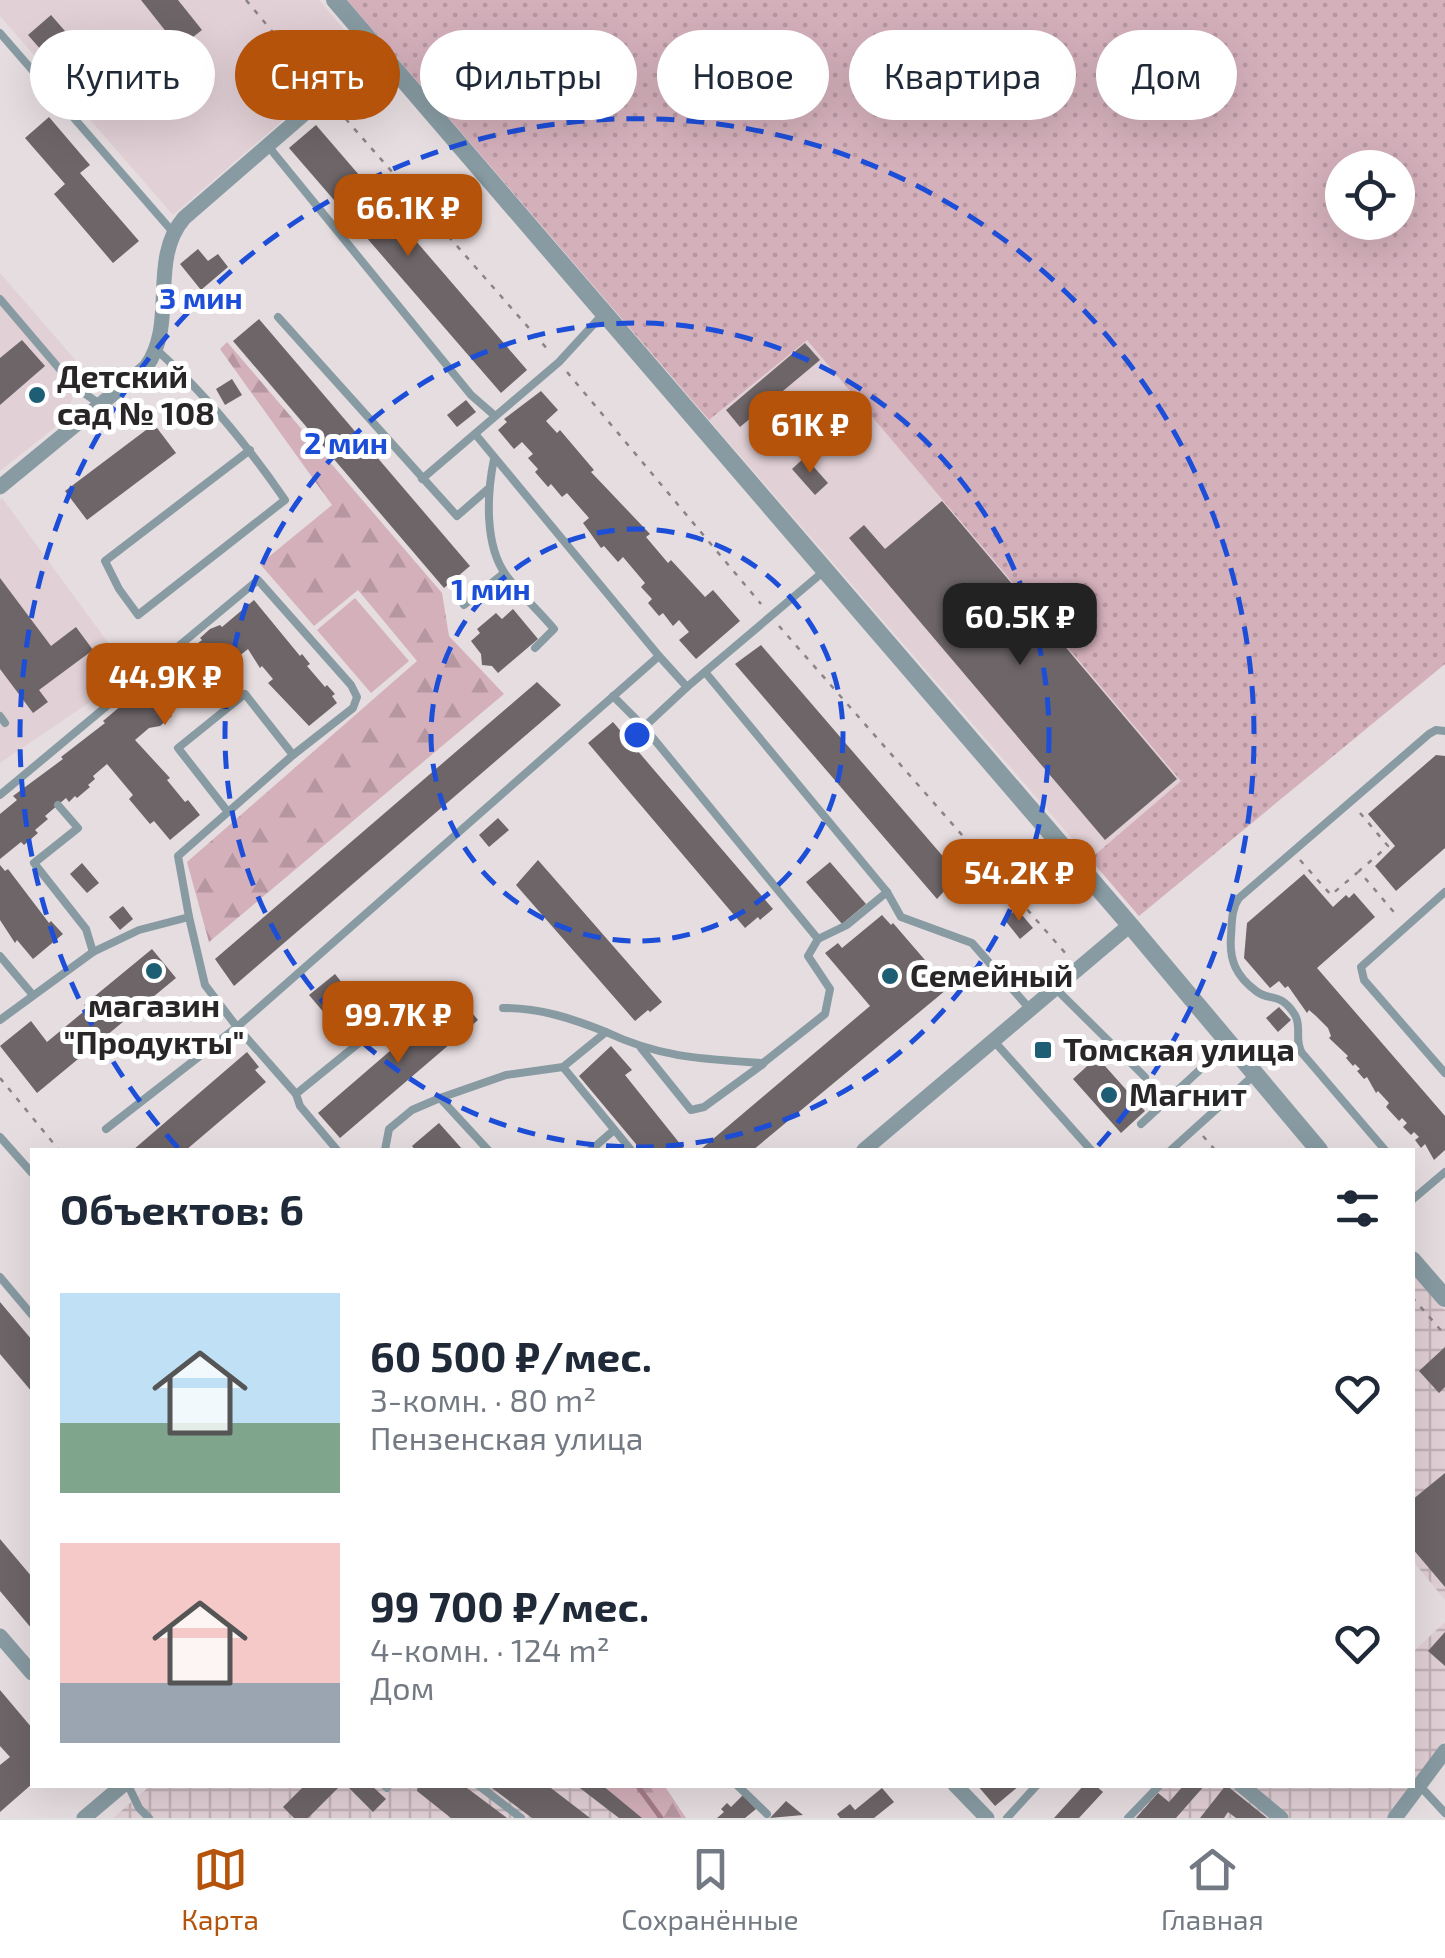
<!DOCTYPE html>
<html lang="ru">
<meta charset="utf-8">
<style>
:root{--surface:#fff;--page:#f6f6f7;--text:#1f2937;--muted:#747a83;--line:#e0e1e3;--accent:#b45309}
body{margin:0;font-family:"Exo 2",sans-serif;background:var(--page);color:var(--text);height:100vh;display:flex;flex-direction:column;font-size:38px;white-space:nowrap}
*{box-sizing:border-box;margin:0}
p{font-size:32px;color:var(--muted)}
.icon{flex:none;width:55px;height:55px;fill:none;stroke:currentColor;stroke-width:2;stroke-linecap:round;stroke-linejoin:round}
.map{position:relative;flex:1;overflow:hidden}
.drawer{position:absolute;left:30px;top:1148px;width:1385px;height:640px;display:flex;flex-direction:column;background:var(--surface);border-radius:0px;box-shadow:0 10px 40px #0002}
.drawer>*{flex:none}
.top-card{position:absolute;left:30px;top:30px;width:1385px;height:90px;display:flex;gap:20px}
.tools{position:absolute;left:1325px;top:150px;display:grid;gap:20px}
.tools a{display:grid;place-items:center;width:90px;height:90px;border-radius:50%;background:var(--surface);box-shadow:0 10px 40px #0002;font-size:50px}
.price{position:absolute;translate:-50% -85px;padding:0 22px;border-radius:20px;background:var(--accent);color:#fff;font-size:32px;line-height:65px;filter:drop-shadow(0 2px 5px #0008)}
.price::after{content:'';position:absolute;left:50%;top:60px;width:30px;height:22px;margin-left:-15px;background:inherit;clip-path:polygon(0 0,100% 0,50% 100%)}
.price.active{background:#222;color:#fff}
ul{padding:0;list-style:none}
li{display:flex;align-items:center;gap:30px;height:250px;padding:0 30px}
li span{display:grid;place-items:center;flex:none;width:280px;height:200px;border-radius:0px;color:#555}
li>.icon{margin-inline-start:auto}
span .icon{width:120px;height:120px;fill:#fffc;stroke-width:1}
li b{font-size:42px}
h2{display:flex;justify-content:space-between;align-items:center;height:120px;padding:0 30px;font-size:42px}
.chip{padding:0 35px;border-radius:45px;background:var(--surface);box-shadow:0 10px 40px #0002;font-size:35px;line-height:90px}
.chip.active{background:var(--accent);color:#fff}
.tabs{display:flex;justify-content:space-around;align-items:center;height:140px;border-top:2px solid var(--line);background:var(--surface);font-size:28px;color:var(--muted)}
.tabs a{display:grid;justify-items:center;gap:5px}
.tabs .active{color:var(--accent)}
.map>svg:first-child{display:block}
</style>
<div class="map">
<svg width="1445" height="1818" viewBox="0 0 1445 1818">
<defs>
<pattern id="industrial-grid" width="8" height="8" patternUnits="userSpaceOnUse" patternTransform="scale(2.5)"><rect width="8" height="8" fill="#e1d0d5"/><path d="M0 4h8M4 0v8" fill="none" stroke="#c1b2b7"/></pattern>
<pattern id="grass-dots" width="8" height="8" patternUnits="userSpaceOnUse" patternTransform="scale(2.5)"><rect width="8" height="8" fill="#d4b0bb"/><path d="M2 2h.1M6 6h.1" fill="none" stroke="#b697a1" stroke-width="1.8" stroke-linecap="round"/></pattern>
<pattern id="forest-firs" width="22" height="20" patternUnits="userSpaceOnUse" patternTransform="scale(2.5)"><rect width="22" height="20" fill="#d4b0bb"/><path d="M5 1l3.5 6h-7zM16 11l3.5 6h-7z" fill="#b697a1"/></pattern>
</defs>
<rect width="100%" height="100%" fill="#e6dde0"/>
<!-- built -->
<g fill="#e1d0d5">
<polygon points="0,0 319,0 353,40 357,50 354,59 173,215 0,16"/>
<polygon points="0,273 83,369 64,420 0,471"/>
<polygon points="807,339 1181,781 1090,859 709,420"/>
<polygon points="2,498 131,674 0,763 0,500"/>
</g>
<!-- industrial -->
<g fill="url(#industrial-grid)">
<polygon points="1412,1270 1445,1310 1445,1600 1413,1561"/>
<polygon points="1445,1622 1445,1740 1413,1784 1413,1652"/>
<polygon points="151,1785 602,1785 642,1818 113,1818"/>
<polygon points="1154,1785 1236,1785 1275,1818 1124,1818"/>
<polygon points="1249,1785 1412,1785 1387,1818 1289,1818"/>
</g>
<!-- grass -->
<path fill="url(#grass-dots)" fill-rule="evenodd" d="M347 0H1445V664L1139 916 1090 859 1181 781 807 340 709 420ZM1342 168H1398V222H1342Z"/>
<!-- forest -->
<g fill="url(#forest-firs)">
<polygon points="227,342 442,593 449,636 504,694 209,942 187,862 417,661 358,590 314,626 260,564 332,505 220,349"/>
<polygon points="602,1785 664,1785 686,1818 642,1818"/>
</g>
<!-- park -->
<polygon fill="#d4b0bb" points="355,598 409,661 371,693 317,630"/>
<g fill="none" stroke-linecap="round" stroke-linejoin="round">
<!-- stream -->
<polyline stroke="#a57c89" stroke-width="5" points="637,1785 661,1818"/>
</g>
<!-- building -->
<g fill="#6d6568">
<polygon points="141,0 178,0 202,30 179,48"/>
<polygon points="51,15 79,47 56,67 28,35"/>
<polygon points="49,117 90,165 80,173 139,241 113,263 54,194 65,184 25,138"/>
<polygon points="316,125 527,370 501,393 289,148"/>
<polygon points="198,249 208,261 218,254 228,267 201,290 180,264"/>
<polygon points="259,319 470,566 444,588 233,341"/>
<polygon points="22,340 45,366 0,405 0,358"/>
<polygon points="805,343 820,360 740,427 726,410"/>
<polygon points="232,379 242,395 225,405 216,389"/>
<polygon points="541,391 558,410 546,421 557,433 560,430 594,470 591,472 650,534 646,537 668,563 671,560 705,597 713,590 740,621 696,659 679,640 689,632 679,620 673,626 663,613 659,616 648,603 652,599 641,587 645,583 623,557 618,562 604,546 601,548 583,523 589,518 567,493 562,497 551,484 548,487 535,472 538,469 528,458 533,454 522,442 514,449 498,430 507,422 504,419"/>
<polygon points="466,400 476,412 457,427 447,415"/>
<polygon points="154,424 176,453 87,520 65,491"/>
<polygon points="805,457 828,483 815,495 792,469"/>
<polygon points="942,501 1177,779 1105,840 849,538 864,525 885,549"/>
<polygon points="0,578 51,646 76,627 93,650 39,690 48,702 33,713 0,669"/>
<polygon points="254,600 300,656 302,654 310,664 307,666 325,687 327,685 335,694 332,696 337,703 309,726 268,683 273,679 262,666 260,668 248,649 227,666 229,668 209,681 211,684 204,689 203,687 196,692 193,689 175,704 177,707 170,714 172,716 160,726 149,728 135,740 170,778 167,780 185,802 188,800 200,815 170,840 154,821 150,824 129,799 133,795 107,764 93,776 95,779 88,785 90,787 77,798 75,796 69,802 66,798 45,816 48,819 35,830 38,833 24,845 21,842 0,859 0,814 17,800 13,796 63,759 61,757 105,723 103,721 136,693 138,696 153,683 151,680 202,640 200,638 210,629 220,625 222,627"/>
<polygon points="513,609 538,639 498,673 492,666 482,665 481,654 471,641 480,633 477,629 496,613 502,619"/>
<polygon points="761,645 959,875 937,899 735,664"/>
<polygon points="537,682 561,705 234,986 215,959"/>
<polygon points="613,722 773,909 760,920 758,917 745,928 588,743"/>
<polygon points="1436,755 1445,756 1445,848 1396,891 1375,866 1395,846 1368,814"/>
<polygon points="498,818 509,830 489,847 479,835"/>
<polygon points="538,860 662,1002 650,1012 648,1010 635,1021 516,885"/>
<polygon points="830,862 866,904 842,924 806,882"/>
<polygon points="82,863 99,883 87,893 70,874"/>
<polygon points="0,865 5,871 8,869 49,923 51,921 63,934 33,959 17,940 15,943 0,920"/>
<polygon points="1304,874 1333,907 1346,895 1349,898 1354,893 1375,917 1317,968 1445,1116 1445,1150 1434,1160 1425,1144 1421,1148 1415,1140 1419,1137 1414,1132 1411,1135 1403,1127 1407,1123 1402,1118 1399,1121 1386,1107 1389,1103 1378,1091 1376,1093 1367,1077 1364,1079 1357,1071 1360,1069 1355,1064 1353,1066 1346,1058 1348,1056 1329,1038 1331,1036 1328,1028 1316,1016 1309,1010 1307,1013 1288,986 1285,988 1279,981 1270,988 1244,958 1247,923"/>
<polygon points="123,906 133,919 120,930 109,917"/>
<polygon points="1017,909 1033,928 1020,939 1004,919"/>
<polygon points="882,915 891,925 893,923 937,974 934,977 946,990 753,1150 700,1150 870,1006 825,953 838,943 842,948"/>
<polygon points="152,949 176,978 37,1093 0,1046 31,1021 47,1042 88,1008 84,1005"/>
<polygon points="335,974 351,994 326,1015 309,995"/>
<polygon points="456,994 478,1020 340,1138 318,1113"/>
<polygon points="1279,1007 1291,1020 1278,1032 1266,1018"/>
<polygon points="611,1046 632,1070 625,1075 685,1150 641,1150 579,1076"/>
<polygon points="247,1052 259,1067 255,1070 266,1082 186,1150 133,1150"/>
<polygon points="1097,1057 1145,1111 1121,1133 1073,1079"/>
<polygon points="439,1123 463,1150 415,1150 412,1146"/>
<polygon points="0,1302 32,1340 32,1392 0,1354"/>
<polygon points="1445,1347 1445,1387 1439,1393 1419,1371"/>
<polygon points="1445,1473 1445,1587 1412,1548 1412,1500"/>
<polygon points="0,1539 32,1577 32,1629 0,1591"/>
<polygon points="1445,1632 1445,1666 1428,1651"/>
<polygon points="0,1690 32,1728 32,1784 0,1812 0,1765 10,1757 0,1746"/>
<polygon points="305,1785 341,1785 308,1818 294,1818 283,1807"/>
<polygon points="346,1785 371,1785 386,1799 373,1812"/>
<polygon points="418,1785 463,1785 507,1818 451,1818 417,1791"/>
<polygon points="488,1785 547,1785 590,1818 532,1818"/>
<polygon points="576,1785 602,1785 642,1818 619,1818"/>
<polygon points="977,1785 1020,1785 995,1806"/>
<polygon points="1084,1785 1095,1785 1103,1792 1079,1818 1054,1818"/>
<polygon points="1184,1785 1205,1785 1176,1818 1136,1818 1158,1793 1169,1802"/>
<polygon points="1226,1785 1267,1818 1236,1818 1228,1812 1224,1818 1200,1818"/>
<polygon points="882,1788 894,1802 874,1818 840,1818 837,1814 850,1804 855,1810"/>
<polygon points="743,1795 756,1809 745,1818 717,1818 724,1812 721,1809 727,1803 731,1807"/>
<polygon points="786,1801 803,1815 770,1818"/>
</g>
<g fill="none" stroke-linecap="round" stroke-linejoin="round">
<!-- path -->
<g stroke="#8a8486" stroke-width="2.5" stroke-dasharray="5 8" stroke-linecap="butt">
<polyline points="246,0 316,84"/>
<polyline points="337,109 549,351"/>
<polyline points="567,372 761,604"/>
<polyline points="779,626 1067,955"/>
<polyline points="1360,813 1388,846 1359,871 1398,917"/>
<polyline points="1300,860 1331,895 1358,872"/>
<polyline points="0,1078 59,1150"/>
<polyline points="1203,1136 1215,1150"/>
<polyline points="1412,1297 1445,1335"/>
</g>
<!-- service -->
<g stroke="#889ba2" stroke-width="8">
<polyline points="0,33 172,231"/>
<polyline points="268,146 471,395 494,415"/>
<polyline points="0,299 74,386 101,405"/>
<polyline points="278,317 457,516 488,489"/>
<path d="M158 351C206 395 248 446 285 500L138 615 119 589 105 561 250 450"/>
<polyline points="476,435 659,656"/>
<path d="M494 459C487 493 484 545 506 575 520 594 539 611 554 629L535 648"/>
<polyline points="422,479 559,362 603,314"/>
<polyline points="464,605 504,573"/>
<polyline points="705,672 887,892"/>
<polyline points="687,687 644,727 818,939"/>
<polyline points="613,696 644,727"/>
<polyline points="0,716 5,723"/>
<polyline points="0,795 258,580 351,685 357,697 353,708 293,755 178,856 189,917 139,930 93,952 0,1020"/>
<polyline points="58,805 78,828 34,863 86,929 93,952"/>
<polyline points="228,812 178,748 245,694 293,755"/>
<polyline points="1445,892 1361,967 1364,980 1445,1073"/>
<polyline points="189,917 205,985 237,1027 659,656 687,687 823,572"/>
<polyline points="0,956 32,994"/>
<polyline points="1054,987 1145,1077"/>
<path d="M503 1008C540 1008 571 1018 606 1032"/>
<polyline points="993,1040 1091,1150"/>
<polyline points="641,1048 691,1110 704,1107 763,1064"/>
<polyline points="296,1094 402,1008"/>
<polyline points="1141,1124 1229,1043"/>
<polyline points="106,1129 237,1027 296,1094 300,1106 337,1150"/>
<polyline points="0,1137 32,1173"/>
<polyline points="385,1150 389,1129 412,1110 440,1098"/>
<polyline points="488,1150 440,1098 506,1075 563,1067"/>
<polyline points="591,1150 614,1130"/>
<path d="M631 1150 563 1067 606 1032C661 1058 703 1059 763 1063L825 1014 830 989 808 956 818 939 847 925 887 892 901 917 972 943 1029 1008"/>
<polyline points="1171,1150 1253,1076"/>
<path d="M1385 1150 1302 1053C1294 1041 1302 1027 1295 1015 1280 991 1270 1002 1256 991 1236 976 1229 960 1231 936 1232 923 1231 909 1239 898L1429 734 1436 730 1445 731"/>
<polyline points="1412,1200 1445,1172"/>
<polyline points="0,1277 32,1315"/>
<polyline points="128,1785 139,1808 149,1818"/>
<polyline points="384,1785 387,1788"/>
<polyline points="478,1785 521,1818"/>
<polyline points="737,1785 767,1814"/>
<polyline points="1420,1786 1445,1813"/>
<polyline points="1007,1818 1037,1785"/>
<polyline points="1128,1818 1160,1785"/>
</g>
<!-- minor -->
<g stroke="#889ba2" stroke-width="15">
<path d="M0 487 146 367C178 323 148 260 184 218L378 50"/>
<polyline points="864,1150 1130,925"/>
<polyline points="0,1636 32,1673"/>
<polyline points="955,1785 987,1818"/>
<polyline points="1241,1785 1281,1818"/>
<polyline points="84,1818 123,1785"/>
<polyline points="1395,1818 1445,1751"/>
</g>
<!-- tertiary -->
<g stroke="#889ba2" stroke-width="18">
<polyline points="335,0 1130,925 1319,1150"/>
<polyline points="1412,1260 1445,1298"/>
</g>
</g>
<!-- distance rings -->
<g fill="none" stroke="#1d4ed8" stroke-width="5" stroke-dasharray="18 12">
<circle cx="637" cy="735" r="206"/>
<circle cx="637" cy="735" r="412"/>
<path d="M178 1148A617 617 0 1 1 1096 1148"/>
</g>
<!-- markers -->
<g fill="#1e5e74" stroke="#fff" stroke-width="4">
<circle cx="37" cy="395" r="10"/>
<circle cx="154" cy="971" r="10"/>
<circle cx="890" cy="976" r="10"/>
<rect x="1033" y="1040" width="20" height="20" rx="5"/>
<circle cx="1109" cy="1095" r="10"/>
</g>
<g text-anchor="middle" stroke-width="10" stroke-linejoin="round" paint-order="stroke">
<!-- poi labels -->
<g font-size="32" font-weight="bold" fill="#292627" stroke="#fff" text-anchor="start">
<text x="57" y="388">Детский<tspan x="57" dy="37">сад № 108</tspan></text>
<text x="910" y="987">Семейный</text>
<text x="154" y="1017" text-anchor="middle">магазин<tspan x="154" dy="37">"Продукты"</tspan></text>
<text x="1063" y="1061">Томская улица</text>
<text x="1129" y="1106">Магнит</text>
</g>
</g>
<circle cx="637" cy="735" r="15" fill="#1d4ed8" stroke="#fff" stroke-width="5"/>
<g font-size="30" text-anchor="middle" font-weight="bold" fill="#1d4ed8" stroke="#fff" stroke-width="10" stroke-linejoin="round" paint-order="stroke">
<text x="201" y="309">3 мин</text>
<text x="346" y="454">2 мин</text>
<text x="491" y="600">1 мин</text>
</g>
</svg>
<div class="tools">
<a><svg class="icon" aria-label="locate" viewBox="0 0 24 24"><circle cx="12" cy="12" r="6"/><path d="M12 2v4M12 18v4M2 12h4M18 12h4"/></svg></a>
</div>
<b class="price" style="left:408px;top:259px">66.1K ₽</b>
<b class="price" style="left:810px;top:476px">61K ₽</b>
<b class="price active" style="left:1020px;top:668px">60.5K ₽</b>
<b class="price" style="left:165px;top:728px">44.9K ₽</b>
<b class="price" style="left:1019px;top:924px">54.2K ₽</b>
<b class="price" style="left:398px;top:1066px">99.7K ₽</b>
<div class="top-card">
<a class="chip">Купить</a>
<a class="chip active">Снять</a>
<a class="chip">Фильтры</a>
<a class="chip">Новое</a>
<a class="chip">Квартира</a>
<a class="chip">Дом</a>
</div>
<section class="drawer">
<h2>Объектов: 6<svg class="icon" aria-label="filters" viewBox="0 0 24 24"><path d="M4 7h16M4 17h16"/><circle cx="9" cy="7" r="2"/><circle cx="15" cy="17" r="2"/></svg></h2>
<ul>
<li><span style="background:linear-gradient(#bfe0f5 65%,#7fa58c 0)"><svg class="icon" aria-label="home" viewBox="0 0 24 24"><path d="M3 11l9-7 9 7M6 9v11h12V9"/></svg></span><div><b>60 500 ₽/мес.</b><p>3-комн. · 80 m²</p><p>Пензенская улица</p></div><svg class="icon" aria-label="heart" viewBox="0 0 24 24"><path d="M12 20l-8-8c-3-5 5-10 8-4 3-6 11-1 8 4z"/></svg></li>
<li><span style="background:linear-gradient(#f6c9c9 70%,#9aa5b1 0)"><svg class="icon" aria-label="home" viewBox="0 0 24 24"><path d="M3 11l9-7 9 7M6 9v11h12V9"/></svg></span><div><b>99 700 ₽/мес.</b><p>4-комн. · 124 m²</p><p>Дом</p></div><svg class="icon" aria-label="heart" viewBox="0 0 24 24"><path d="M12 20l-8-8c-3-5 5-10 8-4 3-6 11-1 8 4z"/></svg></li>
</ul>
</section>
</div>
<nav class="tabs">
<a class="active"><svg class="icon" aria-label="map" viewBox="0 0 24 24"><path d="M3 6l6-2 6 2 6-2v14l-6 2-6-2-6 2zM9 4v14M15 6v14"/></svg>Карта</a>
<a><svg class="icon" aria-label="saved" viewBox="0 0 24 24"><path d="M7 4h10v16l-5-4-5 4z"/></svg>Сохранённые</a>
<a><svg class="icon" aria-label="home" viewBox="0 0 24 24"><path d="M3 11l9-7 9 7M6 9v11h12V9"/></svg>Главная</a>
</nav>
